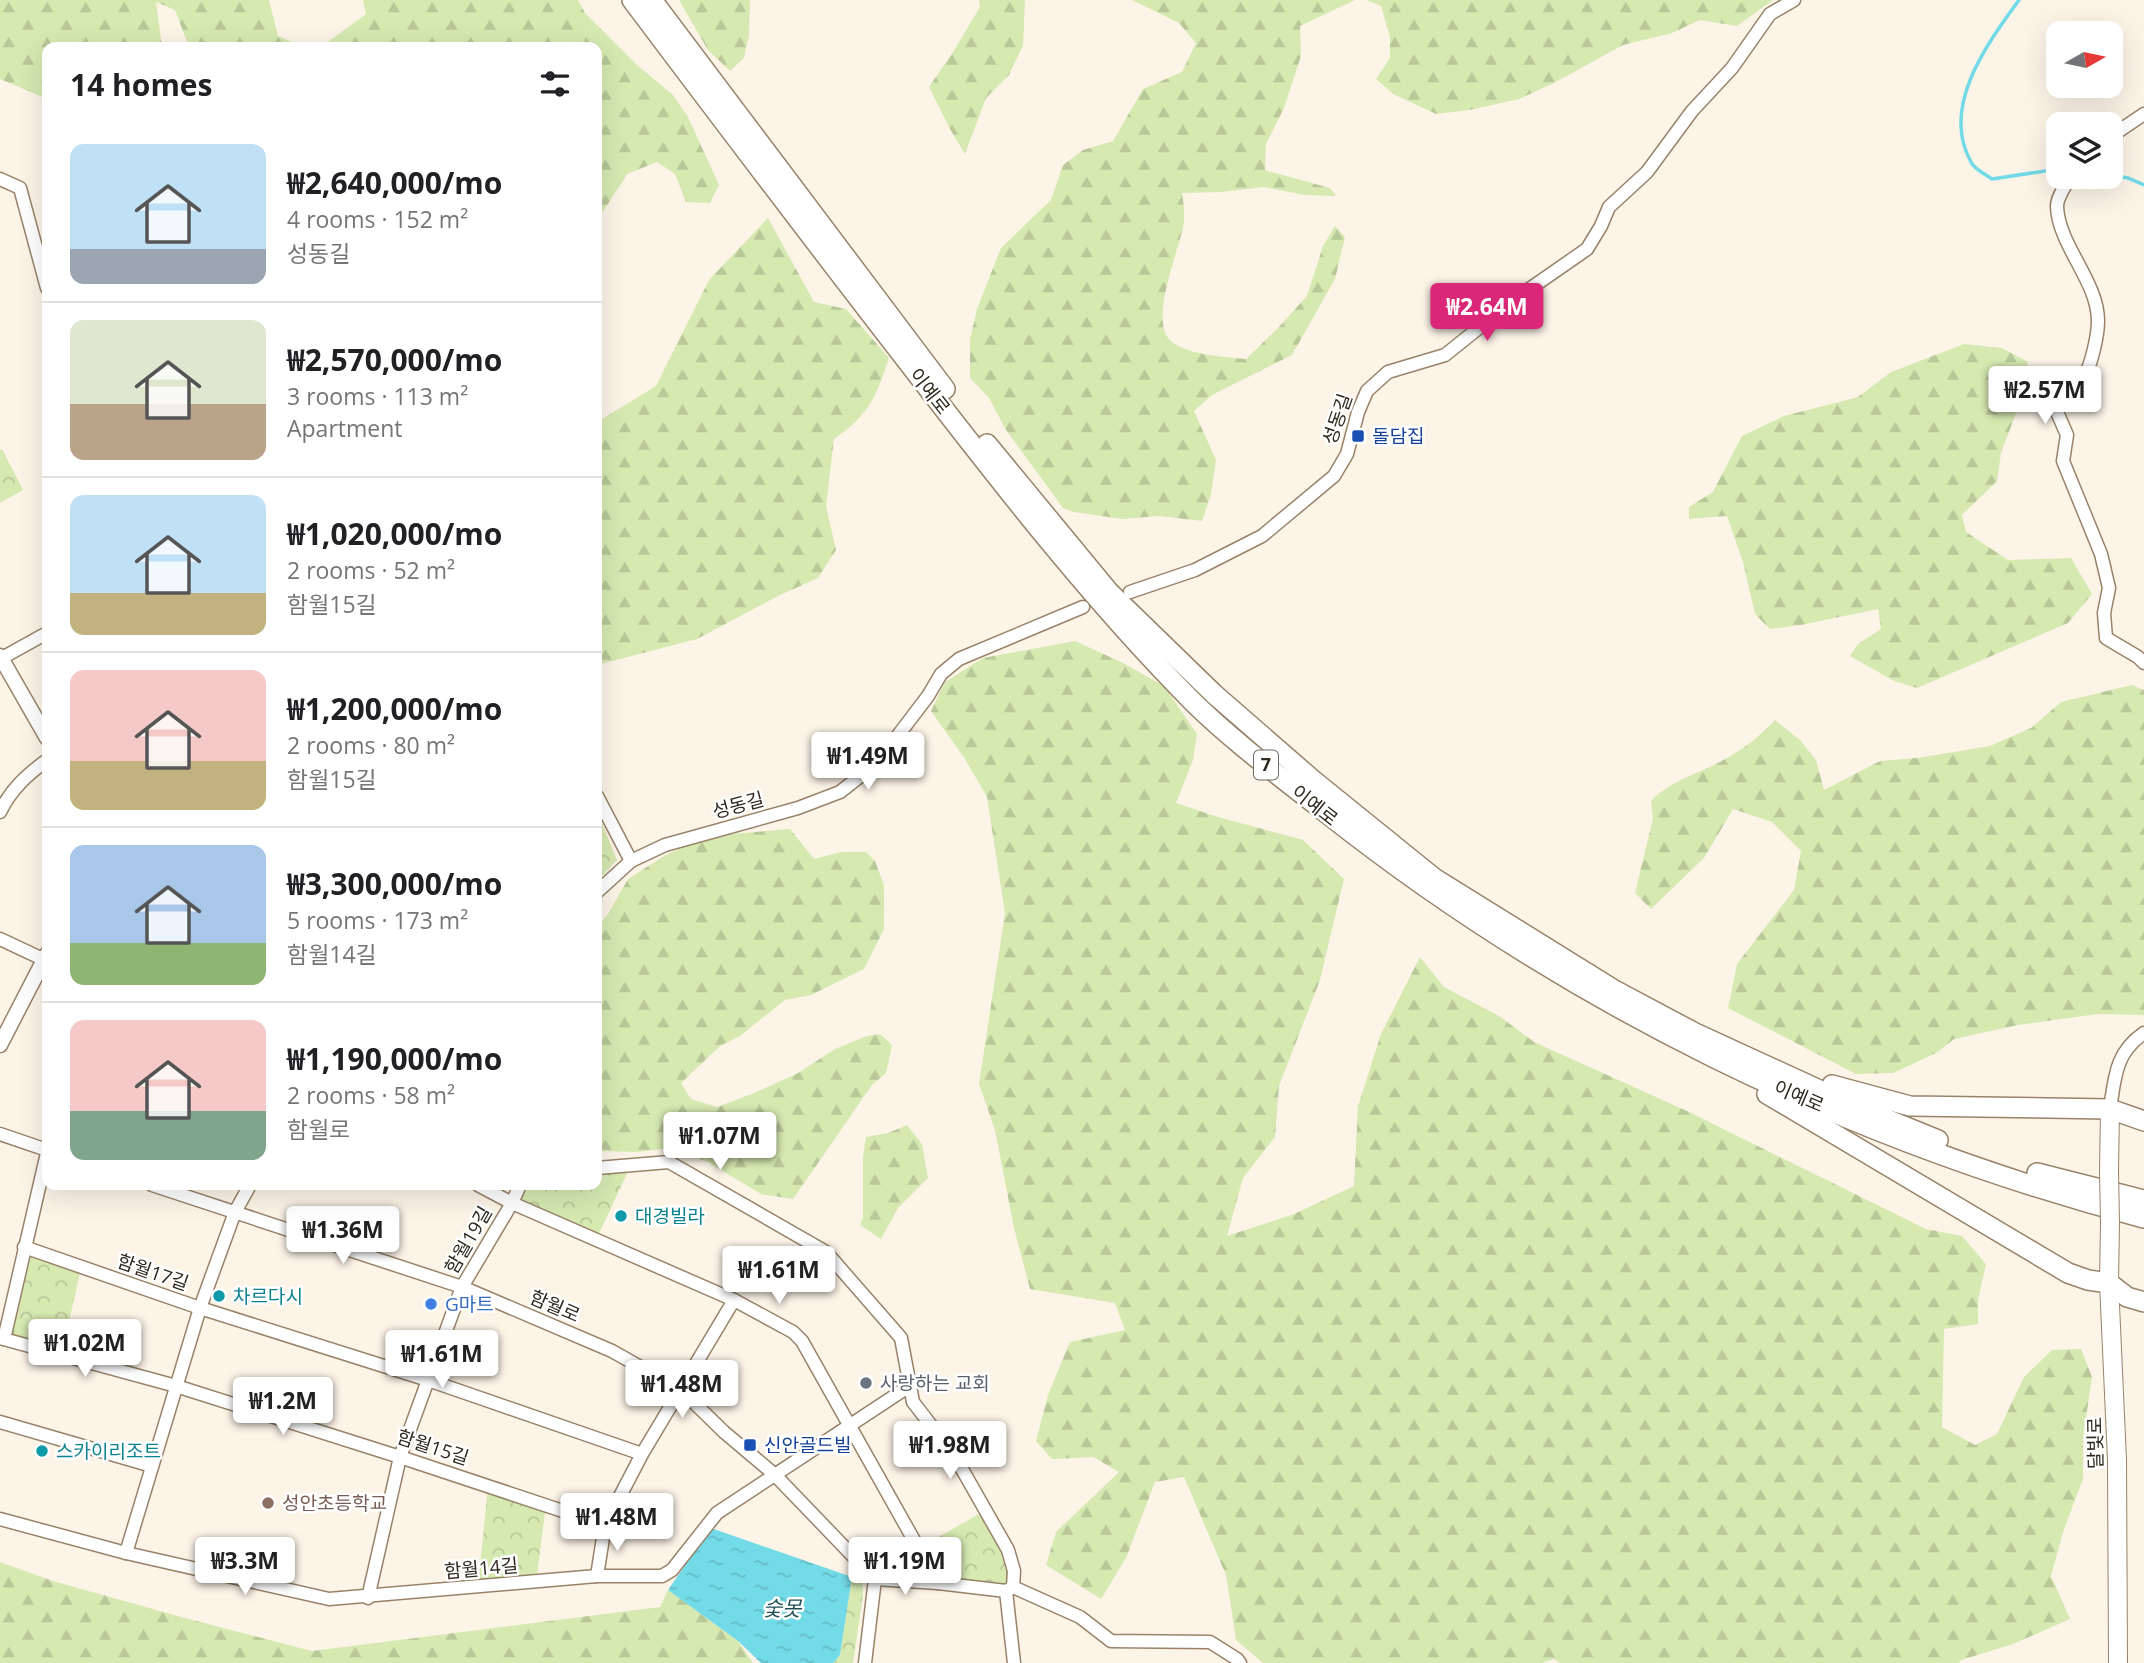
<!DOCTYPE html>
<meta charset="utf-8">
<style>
:root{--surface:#fff;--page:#f2f2f2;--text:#202124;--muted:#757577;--line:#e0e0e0;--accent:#db2777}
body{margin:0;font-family:"Open Sans","Noto Sans KR",sans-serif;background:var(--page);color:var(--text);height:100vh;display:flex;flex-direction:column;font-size:26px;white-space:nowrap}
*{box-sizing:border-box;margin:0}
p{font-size:23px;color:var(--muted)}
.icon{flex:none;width:38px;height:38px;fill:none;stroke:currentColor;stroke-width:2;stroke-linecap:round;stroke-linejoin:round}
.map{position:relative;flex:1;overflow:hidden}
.panel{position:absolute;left:42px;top:42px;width:560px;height:1148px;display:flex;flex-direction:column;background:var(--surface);border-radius:14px;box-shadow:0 7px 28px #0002}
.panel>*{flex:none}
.needle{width:46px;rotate:81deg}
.tools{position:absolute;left:2046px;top:21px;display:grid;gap:14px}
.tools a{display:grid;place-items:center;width:77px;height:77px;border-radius:14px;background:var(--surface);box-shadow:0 7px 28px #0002;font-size:35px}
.price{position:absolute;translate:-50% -60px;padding:0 16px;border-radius:7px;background:#fff;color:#222;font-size:23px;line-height:46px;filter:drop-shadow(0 2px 4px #0008)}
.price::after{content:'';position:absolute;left:50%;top:42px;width:21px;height:16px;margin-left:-10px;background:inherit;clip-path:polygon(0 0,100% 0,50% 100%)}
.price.selected{background:var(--accent);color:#fff}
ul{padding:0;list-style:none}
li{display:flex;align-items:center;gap:21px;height:175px;padding:0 28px}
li+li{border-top:2px solid var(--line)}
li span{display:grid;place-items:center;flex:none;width:196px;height:140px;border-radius:14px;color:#555}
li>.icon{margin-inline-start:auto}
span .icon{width:84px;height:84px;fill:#fffc;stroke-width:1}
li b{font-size:30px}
h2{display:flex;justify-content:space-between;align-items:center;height:84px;padding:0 28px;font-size:30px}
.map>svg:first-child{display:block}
</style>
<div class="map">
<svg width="2144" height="1663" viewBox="0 0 2144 1663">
<defs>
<pattern id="forest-firs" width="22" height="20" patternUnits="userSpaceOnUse" patternTransform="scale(1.75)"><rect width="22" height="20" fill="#d6e9b1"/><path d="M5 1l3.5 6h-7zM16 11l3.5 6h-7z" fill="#b8c898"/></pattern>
<pattern id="park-crowns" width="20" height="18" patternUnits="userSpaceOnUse" patternTransform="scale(1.75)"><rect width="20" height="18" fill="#d6e9b1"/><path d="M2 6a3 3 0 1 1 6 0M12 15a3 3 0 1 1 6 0" fill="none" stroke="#b8c898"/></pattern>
<pattern id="water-ripples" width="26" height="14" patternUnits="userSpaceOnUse" patternTransform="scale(1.75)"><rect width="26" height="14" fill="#72dbe7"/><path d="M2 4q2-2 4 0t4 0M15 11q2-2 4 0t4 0" fill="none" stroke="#63bcc6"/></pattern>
</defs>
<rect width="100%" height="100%" fill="#fdf4e8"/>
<!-- forest -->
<g fill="url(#forest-firs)">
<polygon points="0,0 269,0 278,36 304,47 189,47 175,10 156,2 162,47 47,47 47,99 0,79"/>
<polygon points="363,0 578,0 585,13 637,65 673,95 688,117 719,185 710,203 686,202 675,174 657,162 627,174 597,221 597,47 549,47 541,43 537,47 321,47 366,14"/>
<polygon points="679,0 750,0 749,35 744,58 730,71 708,50"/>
<polygon points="979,0 1025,0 1023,45 1009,75 986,98 965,154 950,129 929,87 953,52 980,7"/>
<path d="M1132 0H1355L1300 26 1301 56 1284 108 1266 144 1265 170 1330 188 1336 196 1305 195 1264 187 1221 192 1182 193C1183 201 1185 211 1184 220 1182 247 1145 323 1173 343 1191 355 1224 357 1246 359L1278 328 1307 296 1323 246 1335 226 1345 237 1335 279 1292 355 1212 395 1194 411 1216 460 1211 494 1202 521 1159 516 1122 519 1074 512 1063 508 1006 430 989 398 970 378V339L977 309 1001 248 1051 200 1063 165 1083 150 1113 141 1143 89 1182 72 1196 43 1179 23Z"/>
<polygon points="1366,0 1773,0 1737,26 1700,20 1672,33 1623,45 1554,83 1519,99 1470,110 1436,114 1393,94 1376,79 1390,58 1390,37 1381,6"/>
<path d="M768 218 814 302 846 309 889 358C876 397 869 415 834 439L826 506 836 550 818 578 778 596 697 639 597 665V422L656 386 709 280Z"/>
<polygon points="1964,344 2002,348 2028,362 2015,416 2001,453 1997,481 1962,515 1966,532 2008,560 2071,558 2092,594 2068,623 1917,688 1894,681 1850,656 1858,644 1881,629 1878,609 1801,625 1770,629 1755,614 1743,562 1727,516 1689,519 1689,507 1713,492 1742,436 1784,416 1858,397 1891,372"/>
<polygon points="1075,641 1121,662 1164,686 1197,734 1193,760 1176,803 1218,817 1303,840 1344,879 1320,980 1279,1086 1275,1137 1243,1178 1227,1236 1294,1214 1354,1186 1358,1106 1381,1034 1420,957 1444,987 1499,1016 1534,1042 1687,1111 1926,1229 1962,1236 1986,1264 1978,1300 1978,1324 1944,1329 1942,1427 1975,1445 1997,1434 2024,1377 2052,1350 2081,1349 2092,1377 2083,1438 2083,1479 2063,1532 2051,1576 2070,1619 2013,1644 1961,1660 1959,1663 1560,1663 1554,1659 1542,1663 1263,1663 1236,1640 1226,1575 1184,1477 1155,1482 1126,1558 1101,1599 1046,1565 1056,1532 1119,1472 1093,1457 1052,1459 1036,1441 1048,1395 1070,1342 1125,1330 1115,1303 1030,1289 1014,1228 995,1130 979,1084 1005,913 987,797 965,759 931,711 945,682 983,658"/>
<path d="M2132 685 2144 690V1015L2098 1014 2018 1025 1954 1039 1936 1053 1893 1073 1856 1074 1728 1008 1737 964 1794 890 1801 851 1772 822 1733 809 1704 858 1651 909 1635 893 1653 818 1651 801C1672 779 1702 773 1727 758 1745 748 1761 735 1775 720L1800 740 1816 760 1824 790 1880 761 1917 758 1990 746 2031 728 2061 702Z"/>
<polygon points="790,829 814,859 841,852 866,852 875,861 884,885 884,929 864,969 811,995 785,1000 740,1036 720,1046 681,1083 691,1099 717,1107 752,1094 798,1073 835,1049 867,1036 880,1034 892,1045 886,1073 872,1085 793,1199 761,1194 708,1162 670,1148 638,1152 597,1151 597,927 608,914 628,879 664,856 707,836"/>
<polygon points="907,1125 922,1144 928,1178 898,1208 881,1239 860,1225 863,1218 863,1157 866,1137 888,1133"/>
<polygon points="0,1562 53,1581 185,1618 312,1651 660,1607 668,1590 738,1641 753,1663 0,1663"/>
</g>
<!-- park -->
<g fill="url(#park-crowns)">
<polygon points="2,449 23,490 0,503 0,450"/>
<polygon points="597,811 617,860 597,881"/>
<polygon points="631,1165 596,1240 512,1203 520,1185 597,1185 597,1168"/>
<polygon points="29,1255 80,1273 63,1348 11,1336"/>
<polygon points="488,1486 546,1505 536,1582 478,1587"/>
<polygon points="986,1510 1008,1550 1013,1587 938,1583 919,1548"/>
<polygon points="852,1577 862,1579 863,1595 853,1663 833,1663 840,1655"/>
</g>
<!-- water -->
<polygon fill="url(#water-ripples)" points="711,1528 852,1577 840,1655 833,1663 761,1663 738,1641 668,1590"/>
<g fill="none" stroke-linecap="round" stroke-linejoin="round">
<!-- stream -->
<g stroke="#72dbe7" stroke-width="3.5">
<path d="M2019 0C1987 44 1940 107 1971 162 1974 169 1985 174 1992 179L2058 169"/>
<polyline points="2110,175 2128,178 2144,185"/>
</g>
<!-- minor casing -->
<g stroke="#988369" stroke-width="15">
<g id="minor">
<polyline points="2110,137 2144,114"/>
<path d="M2070 177C2066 185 2057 197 2057 206 2058 245 2098 281 2098 321 2098 335 2091 368 2083 378 2074 389 2062 398 2057 412L2067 435 2063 461 2101 554 2109 588 2104 613 2106 638 2138 657 2144 663"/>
<polyline points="0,179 20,188 47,288"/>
<polyline points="1130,592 1195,570 1262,536 1334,476 1347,454 1358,412 1367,391 1388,372 1445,355 1515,299 1587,249 1601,226 1609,207 1647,172 1692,111 1732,68 1770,14 1794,0"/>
<polyline points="0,659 47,633"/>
<polyline points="597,796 631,861"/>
<path d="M0 812C11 789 27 775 47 760"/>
<polyline points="597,892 631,861 665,845 798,808 840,792 877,763 928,696 941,674 959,659 1083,607"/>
<polyline points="0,939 47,961"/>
<path d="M2110 1109C2115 1077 2115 1053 2144 1033"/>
<polyline points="0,1134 47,1150"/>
<polyline points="597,1168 669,1162 826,1252 901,1338 913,1402 954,1455 1008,1550 1014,1571 1013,1587 1006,1591"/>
<polyline points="152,1185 462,1287 612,1351 681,1390 724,1432 774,1474 875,1579 938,1583 1006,1591"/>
<polyline points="478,1185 512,1203 734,1300 793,1332 802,1341 938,1583"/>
<polyline points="24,1247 200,1308 428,1380 642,1454"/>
<polyline points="0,1338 176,1386 400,1457 605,1525"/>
<polyline points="4,1339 47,1153"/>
<polyline points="0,1422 152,1466"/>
<polyline points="0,1519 126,1553 329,1599 597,1576 662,1576 672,1570 717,1513 908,1387"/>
<polyline points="126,1553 200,1308 235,1212 250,1185"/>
<polyline points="597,1576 605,1525 642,1454 734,1300"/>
<polyline points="1013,1587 1080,1617 1111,1641 1210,1642 1237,1659 1240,1663"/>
<polyline points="1006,1591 1014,1663"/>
<polyline points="368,1598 400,1457 428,1380 462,1287 512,1203 520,1185"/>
<polyline points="865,1663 875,1579"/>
</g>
</g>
<!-- tertiary casing -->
<g stroke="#988369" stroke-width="17">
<g id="tertiary">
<polyline points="0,656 47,738"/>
<polyline points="0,1045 47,954"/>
</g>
</g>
<!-- secondary casing -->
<g stroke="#988369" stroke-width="20">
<g id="secondary">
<polyline points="2109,1171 2110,1109"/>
<polyline points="2110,1223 2109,1283 2117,1460 2118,1663"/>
</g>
</g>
<!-- trunk casing -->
<g stroke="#988369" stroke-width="22">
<g id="trunk">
<path d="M632 0C726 125 821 250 917 374 1005 488 1093 601 1194 703 1234 742 1281 777 1325 812 1566 1003 1847 1140 2144 1218"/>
<polyline points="652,0 945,389"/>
<polyline points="987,444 1109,592 1214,694 1314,781 1434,878 1616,991 1695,1033 1852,1105 1938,1140"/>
<polyline points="1832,1085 1910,1106 2110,1109 2144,1121"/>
<polyline points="1767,1094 2068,1273 2088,1280 2109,1283 2127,1297 2144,1302"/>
<polyline points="2037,1173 2144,1200"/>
</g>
</g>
<!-- minor -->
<use href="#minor" stroke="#fff" stroke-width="12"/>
<!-- tertiary -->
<use href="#tertiary" stroke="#fff" stroke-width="14"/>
<!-- secondary -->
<use href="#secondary" stroke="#fff" stroke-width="18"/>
<!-- trunk -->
<use href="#trunk" stroke="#fff" stroke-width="19"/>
<!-- secondary-bridge casing -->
<g stroke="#988369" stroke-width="20" stroke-linecap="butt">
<polyline id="secondary-bridge" points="2109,1171 2110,1223"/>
</g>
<!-- secondary-bridge -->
<use href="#secondary-bridge" stroke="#fff" stroke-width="18"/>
</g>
<!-- markers -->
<g fill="#1a4fb4" stroke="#fff" stroke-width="2.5">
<rect x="1351" y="429" width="14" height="14" rx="3.5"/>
<rect x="743" y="1438" width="14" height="14" rx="3.5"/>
</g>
<g fill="#0f9aa8" stroke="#fff" stroke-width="2.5">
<circle cx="621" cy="1216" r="7"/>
<circle cx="219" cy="1296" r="7"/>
<circle cx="42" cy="1451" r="7"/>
</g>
<circle fill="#3f7fe0" stroke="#fff" stroke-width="2.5" cx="431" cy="1304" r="7"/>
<circle fill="#6b7280" stroke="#fff" stroke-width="2.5" cx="866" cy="1383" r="7"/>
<circle fill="#8d6e63" stroke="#fff" stroke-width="2.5" cx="268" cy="1503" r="7"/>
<g text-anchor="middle" stroke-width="5" stroke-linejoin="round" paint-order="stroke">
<!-- shield labels -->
<rect fill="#fff" stroke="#6f6861" stroke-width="2" x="1254" y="750.5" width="24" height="29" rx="5"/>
<g font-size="18" font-weight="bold" fill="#31281d">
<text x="1266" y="771">7</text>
</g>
<!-- street labels -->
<g font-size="19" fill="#31281d" stroke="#fff">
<text transform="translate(930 391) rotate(52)" y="7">이예로</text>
<text transform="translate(1337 419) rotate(-71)" y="7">성동길</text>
<text transform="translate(738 805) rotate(-15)" y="7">성동길</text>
<text transform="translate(1315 805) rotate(38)" y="7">이예로</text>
<text transform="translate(1799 1096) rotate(23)" y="7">이예로</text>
<text transform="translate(468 1240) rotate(-60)" y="7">함월19길</text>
<text transform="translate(153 1272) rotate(19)" y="7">함월17길</text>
<text transform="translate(555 1306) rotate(23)" y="7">함월로</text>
<text transform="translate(2095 1443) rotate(-91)" y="7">달빛로</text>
<text transform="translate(433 1447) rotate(18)" y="7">함월15길</text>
<text transform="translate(481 1568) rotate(-5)" y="7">함월14길</text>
</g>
<!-- transit labels -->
<g font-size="19" fill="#164399" stroke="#fff" text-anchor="start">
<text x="1372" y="443">돌담집</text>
<text x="764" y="1452">신안골드빌</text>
</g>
<!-- culture labels -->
<g font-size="19" fill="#0d838f" stroke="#fff" text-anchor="start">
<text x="635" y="1223">대경빌라</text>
<text x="233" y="1303">차르다시</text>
<text x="56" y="1458">스카이리조트</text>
</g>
<!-- shop labels -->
<g font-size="19" fill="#366cbe" stroke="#fff" text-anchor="start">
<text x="445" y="1311">G마트</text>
</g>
<!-- worship labels -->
<g font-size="19" fill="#5b616d" stroke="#fff" text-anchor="start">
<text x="880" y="1390">사랑하는 교회</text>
</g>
<!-- education labels -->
<g font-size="19" fill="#785e54" stroke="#fff" text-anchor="start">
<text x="282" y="1510">성안초등학교</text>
</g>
<!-- water labels -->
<g font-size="21" font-style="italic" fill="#1f4f54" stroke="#fff">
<text x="782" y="1616">숯못</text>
</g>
</g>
</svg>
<div class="tools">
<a><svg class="needle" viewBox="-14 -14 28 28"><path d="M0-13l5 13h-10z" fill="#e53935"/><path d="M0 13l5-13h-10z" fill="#757577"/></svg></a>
<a><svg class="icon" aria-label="layers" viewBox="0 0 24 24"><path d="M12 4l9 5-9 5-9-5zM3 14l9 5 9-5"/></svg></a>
</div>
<b class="price selected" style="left:1487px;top:343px">₩2.64M</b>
<b class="price" style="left:2045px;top:426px">₩2.57M</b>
<b class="price" style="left:868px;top:792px">₩1.49M</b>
<b class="price" style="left:720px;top:1172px">₩1.07M</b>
<b class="price" style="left:343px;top:1266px">₩1.36M</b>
<b class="price" style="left:779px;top:1306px">₩1.61M</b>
<b class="price" style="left:85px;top:1379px">₩1.02M</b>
<b class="price" style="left:442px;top:1390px">₩1.61M</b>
<b class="price" style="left:682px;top:1420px">₩1.48M</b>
<b class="price" style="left:283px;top:1437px">₩1.2M</b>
<b class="price" style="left:950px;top:1481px">₩1.98M</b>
<b class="price" style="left:617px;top:1553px">₩1.48M</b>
<b class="price" style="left:245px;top:1597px">₩3.3M</b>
<b class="price" style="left:905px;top:1597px">₩1.19M</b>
<section class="panel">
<h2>14 homes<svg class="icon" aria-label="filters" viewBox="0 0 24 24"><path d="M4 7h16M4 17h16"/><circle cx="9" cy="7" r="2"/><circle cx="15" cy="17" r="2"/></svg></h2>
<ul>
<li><span style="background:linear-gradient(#bfe0f5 75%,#9aa5b1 0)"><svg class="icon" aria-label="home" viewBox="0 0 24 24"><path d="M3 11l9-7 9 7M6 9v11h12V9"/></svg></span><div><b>₩2,640,000/mo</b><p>4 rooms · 152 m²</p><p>성동길</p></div></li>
<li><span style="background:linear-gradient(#dfe7d0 60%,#b9a48a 0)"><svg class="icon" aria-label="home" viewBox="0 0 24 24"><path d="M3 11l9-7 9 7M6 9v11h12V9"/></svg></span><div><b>₩2,570,000/mo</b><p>3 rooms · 113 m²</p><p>Apartment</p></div></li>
<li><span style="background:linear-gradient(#bfe0f5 70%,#c2b280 0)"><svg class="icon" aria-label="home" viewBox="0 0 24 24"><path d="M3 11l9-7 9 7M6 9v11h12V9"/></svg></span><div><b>₩1,020,000/mo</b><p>2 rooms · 52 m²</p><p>함월15길</p></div></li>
<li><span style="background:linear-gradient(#f6c9c9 65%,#c2b280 0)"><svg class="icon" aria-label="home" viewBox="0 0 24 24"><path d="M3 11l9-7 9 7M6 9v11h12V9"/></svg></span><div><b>₩1,200,000/mo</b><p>2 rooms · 80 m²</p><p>함월15길</p></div></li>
<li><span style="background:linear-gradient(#a9c7e8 70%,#8fb573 0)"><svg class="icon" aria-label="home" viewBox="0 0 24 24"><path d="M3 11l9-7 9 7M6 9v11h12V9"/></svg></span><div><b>₩3,300,000/mo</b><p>5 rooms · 173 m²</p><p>함월14길</p></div></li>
<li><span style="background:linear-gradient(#f6c9c9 65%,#7fa58c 0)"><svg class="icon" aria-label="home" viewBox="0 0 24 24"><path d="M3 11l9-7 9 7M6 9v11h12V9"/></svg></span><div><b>₩1,190,000/mo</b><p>2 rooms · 58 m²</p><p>함월로</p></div></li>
</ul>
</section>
</div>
